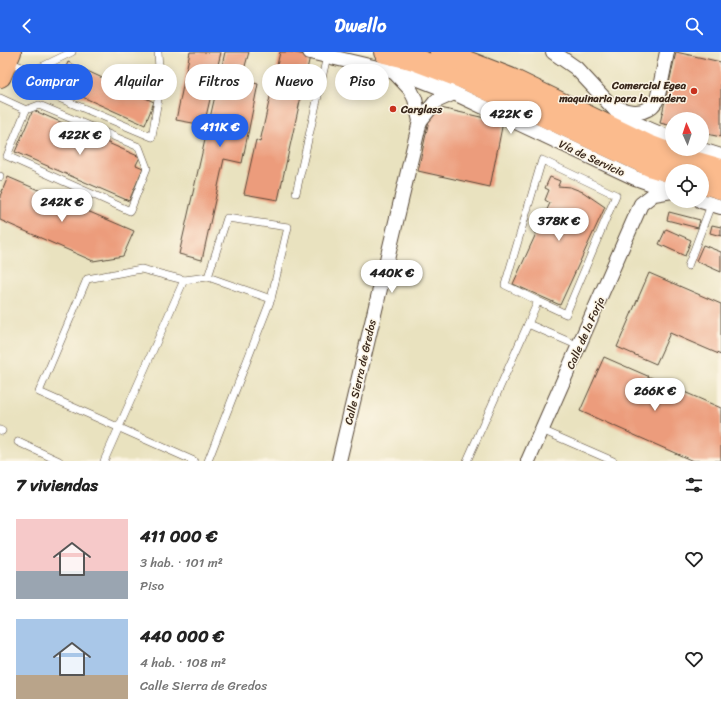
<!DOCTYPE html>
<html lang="es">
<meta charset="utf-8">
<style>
:root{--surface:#fff;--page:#f6f6f6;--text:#222;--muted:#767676;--accent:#2563eb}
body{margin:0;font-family:Sriracha,sans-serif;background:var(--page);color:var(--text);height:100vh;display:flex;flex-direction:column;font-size:15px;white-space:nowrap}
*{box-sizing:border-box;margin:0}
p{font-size:13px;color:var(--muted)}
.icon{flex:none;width:22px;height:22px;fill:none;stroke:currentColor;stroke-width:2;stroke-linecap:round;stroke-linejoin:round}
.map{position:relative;height:409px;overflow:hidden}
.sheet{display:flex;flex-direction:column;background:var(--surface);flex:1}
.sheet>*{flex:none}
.guide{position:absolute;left:12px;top:12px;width:400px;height:36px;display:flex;gap:8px}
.needle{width:26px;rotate:357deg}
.tools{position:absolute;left:665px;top:60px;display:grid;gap:8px}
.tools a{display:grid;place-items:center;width:44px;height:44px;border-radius:50%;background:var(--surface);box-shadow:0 2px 10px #0003;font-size:20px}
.price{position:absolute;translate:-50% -34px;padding:0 9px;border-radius:14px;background:#fff;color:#222;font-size:13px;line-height:26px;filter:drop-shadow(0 1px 2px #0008)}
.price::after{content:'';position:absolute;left:50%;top:24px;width:12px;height:9px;margin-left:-6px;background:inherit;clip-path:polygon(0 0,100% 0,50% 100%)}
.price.current{background:var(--accent);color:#fff}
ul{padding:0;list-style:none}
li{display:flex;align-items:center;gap:12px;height:100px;padding:0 16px}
li span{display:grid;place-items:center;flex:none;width:112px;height:80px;border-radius:0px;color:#555}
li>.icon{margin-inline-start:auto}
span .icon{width:48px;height:48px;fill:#fffc;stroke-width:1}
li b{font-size:17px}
h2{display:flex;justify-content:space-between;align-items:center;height:48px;padding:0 16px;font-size:17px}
.tag{padding:0 14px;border-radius:18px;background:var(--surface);box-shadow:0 2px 10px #0003;font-size:14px;line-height:36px}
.tag.current{background:var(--accent);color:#fff}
header{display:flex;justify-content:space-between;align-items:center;height:52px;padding:0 16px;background:var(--accent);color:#fff;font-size:18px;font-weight:700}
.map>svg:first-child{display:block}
</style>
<header><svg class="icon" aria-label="back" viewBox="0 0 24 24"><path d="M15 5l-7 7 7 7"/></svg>Dwello<svg class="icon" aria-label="search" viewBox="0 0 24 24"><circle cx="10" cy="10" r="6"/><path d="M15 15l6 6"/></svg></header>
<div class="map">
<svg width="721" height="409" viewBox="0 0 721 409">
<rect width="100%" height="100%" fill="#fcf5e5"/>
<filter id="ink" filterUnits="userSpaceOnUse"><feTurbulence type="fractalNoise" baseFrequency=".025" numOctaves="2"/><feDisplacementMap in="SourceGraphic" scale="8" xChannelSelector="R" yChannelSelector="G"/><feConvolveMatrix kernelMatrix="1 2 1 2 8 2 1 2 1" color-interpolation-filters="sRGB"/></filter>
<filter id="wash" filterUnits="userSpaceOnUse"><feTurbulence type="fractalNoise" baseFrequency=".012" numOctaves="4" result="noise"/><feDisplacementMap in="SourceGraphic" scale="16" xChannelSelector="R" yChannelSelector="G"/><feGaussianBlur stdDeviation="0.9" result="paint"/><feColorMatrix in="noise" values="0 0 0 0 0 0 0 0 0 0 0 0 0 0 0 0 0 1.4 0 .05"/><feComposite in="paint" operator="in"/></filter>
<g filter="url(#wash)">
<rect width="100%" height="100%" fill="#e9e2bf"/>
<g id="blocks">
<!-- building -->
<g fill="#ec9c7b">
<polygon points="190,0 221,0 204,73 176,68"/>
<polygon points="225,0 249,0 241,28 258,32 242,111 224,107 202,208 179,202"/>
<polygon points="280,0 291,0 310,4 278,148 244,142 256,88 260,90"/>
<polygon points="676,0 721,10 721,85 702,81 702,67 672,67 672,74 660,71"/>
<polygon points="68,10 154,50 145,73 58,34"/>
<polygon points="436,55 503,70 490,135 418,119 429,68"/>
<polygon points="33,58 140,105 136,113 143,116 129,149 15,100"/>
<polygon points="8,125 134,179 123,204 93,209 0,168 0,144"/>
<polygon points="550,125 560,129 558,134 570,135 583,140 605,155 560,253 513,232 550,151 545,148 549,138 545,136"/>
<polygon points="669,160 700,168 698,176 667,168"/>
<polygon points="712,173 721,175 721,184 710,181"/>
<polygon points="666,177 691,188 685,204 659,192"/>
<polygon points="703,193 721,200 721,220 696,209"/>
<polygon points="649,221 721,252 721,303 670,281 656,312 617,295"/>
<polygon points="604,305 721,356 721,409 693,409 580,359"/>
</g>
</g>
</g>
<g filter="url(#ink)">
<use href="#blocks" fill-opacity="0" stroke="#554636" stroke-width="1"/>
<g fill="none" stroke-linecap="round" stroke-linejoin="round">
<!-- lane casing -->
<g stroke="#554636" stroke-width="8">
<g id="lane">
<polyline points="8,10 33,19 72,0"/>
<polyline points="33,19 52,43 152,85 160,34 158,0"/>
<polyline points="0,46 26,58 39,53 139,95 147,116 130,159 7,104 26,58"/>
<polyline points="0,125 0,124"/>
<polyline points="296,141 327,4"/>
<polyline points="688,214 711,153"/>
<polyline points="208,225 227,166 288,175 271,247 208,409"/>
<polyline points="184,228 141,217 87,227 39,340 194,409"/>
<polyline points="528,272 538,249 566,262 616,143 542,108 505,233 538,249"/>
<polyline points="0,378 2,379"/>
<polyline points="542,378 613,409"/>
<polyline points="18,390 59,409"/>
<polyline points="104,409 184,228 208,225 271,247"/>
<polyline points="467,409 528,272 579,294"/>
</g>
</g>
<!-- street casing -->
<g stroke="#554636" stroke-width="16">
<g id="street">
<polyline points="310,0 411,24 454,41 635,126 672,139"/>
<polyline points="553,0 576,16 618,61 630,69 672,87"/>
<path d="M616 55C629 61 646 64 656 49 659 44 665 9 667 0"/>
<polyline points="420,69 436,49 454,41"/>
<polyline points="699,97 721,104"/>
<polyline points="701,149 721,155"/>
<polyline points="339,409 420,69 415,47 410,37 394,20"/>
<polyline points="528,409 641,152 654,142 672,139"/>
</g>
</g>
<!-- primary casing -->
<g stroke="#554636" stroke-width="24">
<g id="primary">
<polyline points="385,0 411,6 464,26 652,114 672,120"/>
<polyline points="441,0 510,27 646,93 680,106 721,118"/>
<polyline points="0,24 10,0"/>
<polyline points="702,130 721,136"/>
</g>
</g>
<!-- lane -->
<use href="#lane" stroke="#fff" stroke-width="7"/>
<!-- street -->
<use href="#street" stroke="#fff" stroke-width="14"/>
<!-- primary -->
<use href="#primary" stroke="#fbbb8d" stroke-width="22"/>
</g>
</g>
<!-- markers -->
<g fill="#c8321e" stroke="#fcf5e5" stroke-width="1.5">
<circle cx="694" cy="39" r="4"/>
<circle cx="393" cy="57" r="4"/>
</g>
<g text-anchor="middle" stroke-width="3" stroke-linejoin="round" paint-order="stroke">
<!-- poi labels -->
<g font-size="11" font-weight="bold" fill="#3b2a1e" stroke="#fcf5e5" text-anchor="end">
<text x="686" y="37">Comercial Egea<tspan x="686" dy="13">maquinaria para la madera</tspan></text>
<text x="401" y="61" text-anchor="start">Carglass</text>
</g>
<!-- street labels -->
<g font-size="11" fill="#3b2a1e" stroke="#fcf5e5">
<text transform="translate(592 106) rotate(25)" y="4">Vía de Servicio</text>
<text transform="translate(585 281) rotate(-66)" y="4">Calle de la Forja</text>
<text transform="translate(360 320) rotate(-77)" y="4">Calle Sierra de Gredos</text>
</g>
</g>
</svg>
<div class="tools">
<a><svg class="needle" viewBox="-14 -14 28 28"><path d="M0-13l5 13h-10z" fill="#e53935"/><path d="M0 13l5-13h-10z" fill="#767676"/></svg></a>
<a><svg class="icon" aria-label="locate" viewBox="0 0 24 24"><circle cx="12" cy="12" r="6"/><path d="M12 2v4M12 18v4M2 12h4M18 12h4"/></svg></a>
</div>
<b class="price" style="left:511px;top:83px">422K €</b>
<b class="price current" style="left:220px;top:96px">411K €</b>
<b class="price" style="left:80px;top:104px">422K €</b>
<b class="price" style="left:62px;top:171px">242K €</b>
<b class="price" style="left:559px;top:190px">378K €</b>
<b class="price" style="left:392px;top:242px">440K €</b>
<b class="price" style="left:655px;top:360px">266K €</b>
<div class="guide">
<a class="tag current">Comprar</a>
<a class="tag">Alquilar</a>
<a class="tag">Filtros</a>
<a class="tag">Nuevo</a>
<a class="tag">Piso</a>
</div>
</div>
<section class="sheet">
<h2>7 viviendas<svg class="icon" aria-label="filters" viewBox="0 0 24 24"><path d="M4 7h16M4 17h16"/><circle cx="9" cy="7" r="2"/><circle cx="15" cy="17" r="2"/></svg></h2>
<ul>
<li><span style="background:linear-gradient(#f6c9c9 65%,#9aa5b1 0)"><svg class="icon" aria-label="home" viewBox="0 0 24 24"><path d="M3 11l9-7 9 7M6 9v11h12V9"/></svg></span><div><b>411 000 €</b><p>3 hab. · 101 m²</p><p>Piso</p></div><svg class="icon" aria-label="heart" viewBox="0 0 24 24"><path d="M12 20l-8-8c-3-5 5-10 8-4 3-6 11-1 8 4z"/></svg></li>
<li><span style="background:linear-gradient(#a9c7e8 70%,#b9a48a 0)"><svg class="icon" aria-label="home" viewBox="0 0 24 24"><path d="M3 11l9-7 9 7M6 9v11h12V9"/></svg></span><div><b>440 000 €</b><p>4 hab. · 108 m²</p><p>Calle Sierra de Gredos</p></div><svg class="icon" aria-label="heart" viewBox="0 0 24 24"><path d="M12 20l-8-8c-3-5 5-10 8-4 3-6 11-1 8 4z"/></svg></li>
</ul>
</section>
